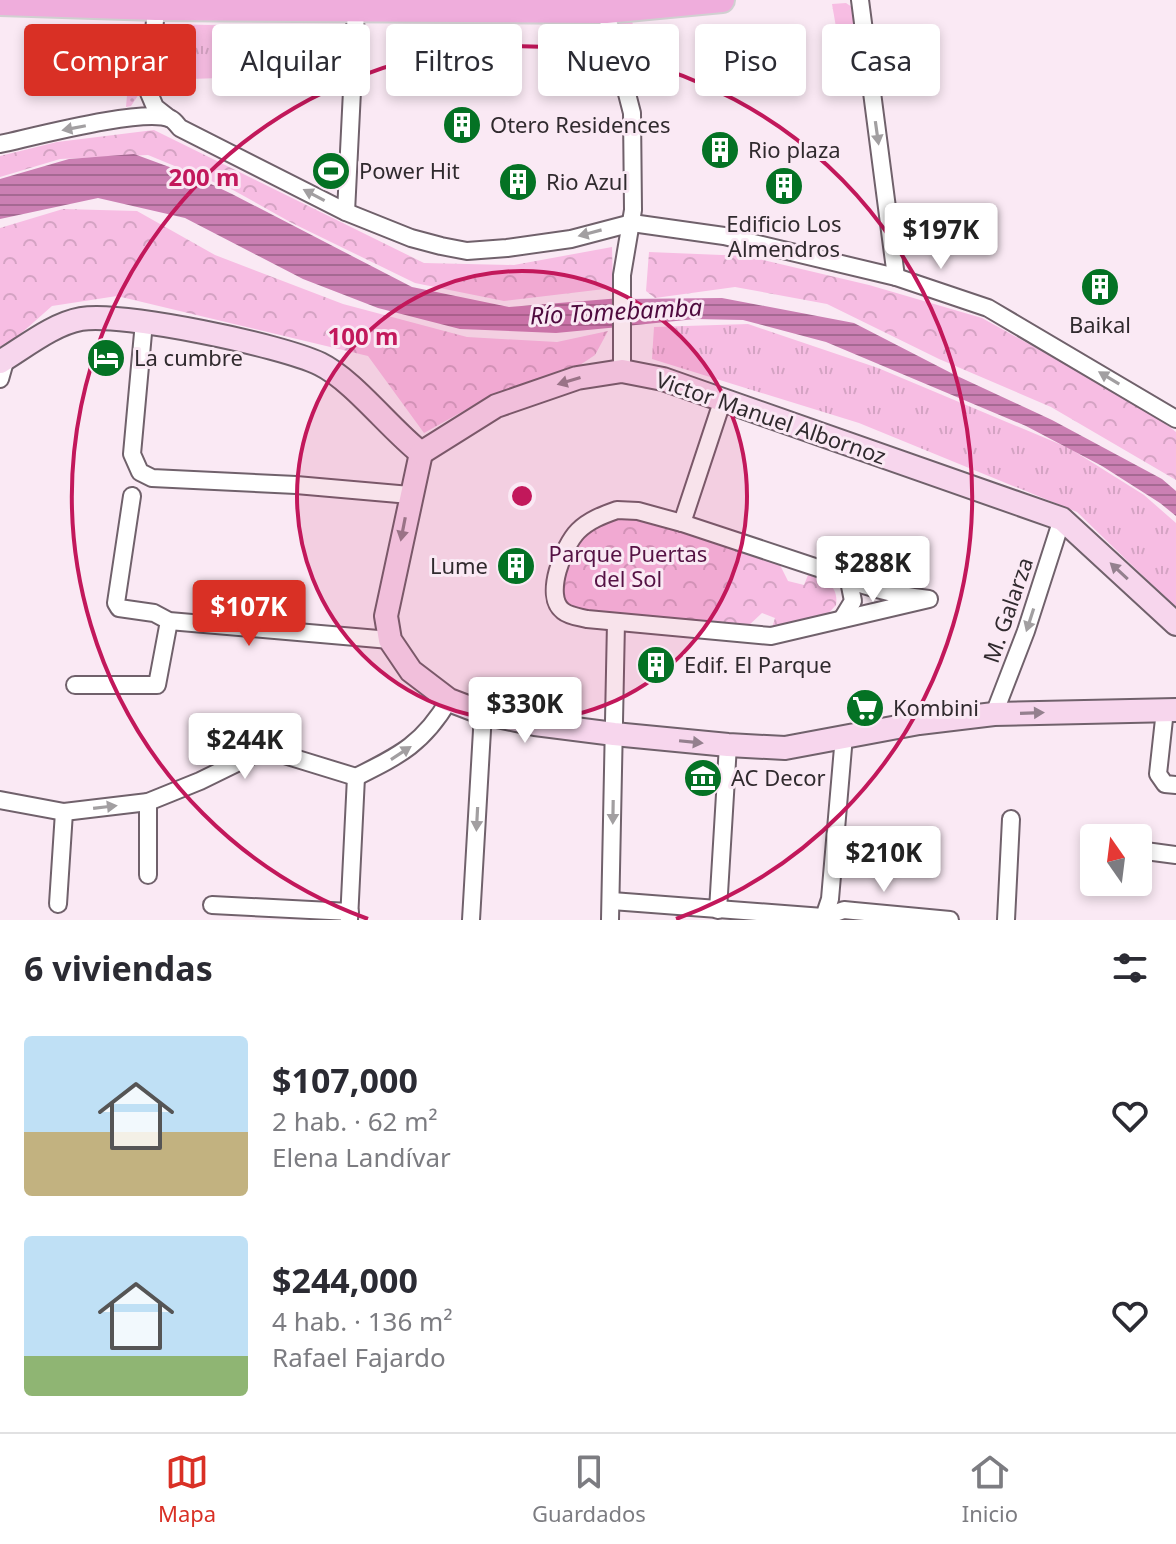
<!DOCTYPE html>
<html lang="es">
<meta charset="utf-8">
<style>
:root{--surface:#fff;--page:#f7f7f7;--text:#2b2b33;--muted:#7c7c81;--line:#e1e1e2;--accent:#d93025}
body{margin:0;font-family:"Noto Sans",sans-serif;background:var(--page);color:var(--text);height:100vh;display:flex;flex-direction:column;font-size:30px;white-space:nowrap}
*{box-sizing:border-box;margin:0}
p{font-size:26px;color:var(--muted)}
.icon{flex:none;width:44px;height:44px;fill:none;stroke:currentColor;stroke-width:2;stroke-linecap:round;stroke-linejoin:round}
.map{position:relative;height:920px;overflow:hidden}
.panel{display:flex;flex-direction:column;background:var(--surface);flex:1}
.panel>*{flex:none}
.hud{position:absolute;left:24px;top:24px;width:1128px;height:72px;display:flex;gap:16px}
.needle{width:52px;rotate:346deg}
.controls{position:absolute;left:1080px;top:824px;display:grid;gap:16px}
.controls a{display:grid;place-items:center;width:72px;height:72px;border-radius:8px;background:var(--surface);box-shadow:0 4px 12px #0003;font-size:40px}
.price{position:absolute;translate:-50% -68px;padding:0 18px;border-radius:8px;background:#fff;color:#222;font-size:26px;line-height:52px;filter:drop-shadow(0 2px 4px #0008)}
.price::after{content:'';position:absolute;left:50%;top:48px;width:24px;height:18px;margin-left:-12px;background:inherit;clip-path:polygon(0 0,100% 0,50% 100%)}
.price.selected{background:var(--accent);color:#fff}
ul{padding:0;list-style:none}
li{display:flex;align-items:center;gap:24px;height:200px;padding:0 24px}
li span{display:grid;place-items:center;flex:none;width:224px;height:160px;border-radius:8px;color:#555}
li>.icon{margin-inline-start:auto}
span .icon{width:96px;height:96px;fill:#fffc;stroke-width:1}
li b{font-size:34px}
h2{display:flex;justify-content:space-between;align-items:center;height:96px;padding:0 24px;font-size:34px}
.pill{padding:0 28px;border-radius:8px;background:var(--surface);box-shadow:0 4px 12px #0003;font-size:28px;line-height:72px}
.pill.selected{background:var(--accent);color:#fff}
.tab-bar{display:flex;justify-content:space-around;align-items:center;height:112px;border-top:2px solid var(--line);background:var(--surface);font-size:22px;color:var(--muted)}
.tab-bar a{display:grid;justify-items:center;gap:4px}
.tab-bar .selected{color:var(--accent)}
.map>svg:first-child{display:block}
</style>
<div class="map">
<svg width="1176" height="920" viewBox="0 0 1176 920">
<defs>
<pattern id="grass-tufts" width="24" height="20" patternUnits="userSpaceOnUse" patternTransform="scale(2)"><rect width="24" height="20" fill="#f7bde3"/><path d="M3 7l-1-3M5 7V3M7 7l1-3M15 17l-1-3M17 17v-4M19 17l1-3" fill="none" stroke="#d4a3c3"/></pattern>
<pattern id="park-crowns" width="20" height="18" patternUnits="userSpaceOnUse" patternTransform="scale(2)"><rect width="20" height="18" fill="#f7bde3"/><path d="M2 6a3 3 0 1 1 6 0M12 15a3 3 0 1 1 6 0" fill="none" stroke="#d4a3c3"/></pattern>
<pattern id="garden-dots" width="8" height="8" patternUnits="userSpaceOnUse" patternTransform="scale(2)"><rect width="8" height="8" fill="#f7bde3"/><path d="M2 2h.1M6 6h.1" fill="none" stroke="#d4a3c3" stroke-width="1.8" stroke-linecap="round"/></pattern>
<pattern id="water-rules" width="6" height="5" patternUnits="userSpaceOnUse" patternTransform="scale(2)"><rect width="6" height="5" fill="#cb80b3"/><path d="M0 2.5h6" fill="none" stroke="#a56992"/></pattern>
</defs>
<rect width="100%" height="100%" fill="#fae9f4"/>
<!-- grass -->
<g fill="url(#grass-tufts)">
<polygon points="846,3 852,7 861,76 845,79 832,4"/>
<polygon points="632,20 645,88 633,90 623,54 619,22"/>
<polygon points="166,24 252,26 251,77 160,80"/>
<polygon points="748,324 878,368 1069,448 1144,495 1176,523 1176,608 1077,512 859,423 652,359 654,327"/>
</g>
<!-- park -->
<g fill="url(#park-crowns)">
<polygon points="154,130 424,263 514,265 612,247 613,288 504,301 415,283 292,223 233,190 148,155 60,159 0,177 0,156 57,142"/>
<polygon points="63,209 137,211 215,255 343,304 467,337 557,342 608,331 595,355 571,371 478,403 424,433 368,356 117,296 52,306 8,345 0,347 0,228"/>
<polygon points="649,252 746,256 869,285 982,318 1145,408 1176,432 1176,480 1051,407 939,359 827,304 735,287 655,298 646,291"/>
<path d="M622 518 649 522 780 565 788 581 804 585 808 575C825 580 839 585 836 605L826 616 772 628 775 618 762 613 747 627 574 608C550 593 569 549 587 534 597 525 609 519 622 518Z"/>
</g>
<!-- garden -->
<polygon fill="url(#garden-dots)" points="143,24 139,94 131,106 126,107 130,61 113,61 115,25"/>
<!-- water -->
<g fill="url(#water-rules)">
<polygon points="134,154 194,176 232,194 412,287 509,307 621,298 619,327 556,333 460,329 378,308 303,279 185,218 98,198 0,219 0,179 69,159"/>
<polygon points="722,298 854,323 955,375 1052,420 1162,479 1176,491 1176,516 1160,503 1102,466 1026,426 826,342 743,320 696,319 626,326 626,299"/>
</g>
<g fill="none" stroke-linecap="round" stroke-linejoin="round">
<!-- street casing -->
<g stroke="#70616b" stroke-width="20">
<g id="street">
<polyline points="860,0 896,277"/>
<polyline points="604,5 632,113 633,210 622,275 622,371"/>
<polyline points="156,8 149,93 155,107 169,118"/>
<path d="M0 144C33 137 144 107 171 119 175 121 177 125 180 128L346 212 411 238 441 246 467 251 507 248 571 239 632 223 724 236 896 277 988 308 1176 419"/>
<polyline points="346,212 356,10"/>
<polyline points="144,322 132,454 140,472 152,478 296,485 410,495"/>
<polyline points="0,379 6,358"/>
<polyline points="132,496 116,603 119,608 154,613 169,621 390,640"/>
<path d="M617 510 638 511 682 523 827 571C860 586 893 595 929 599L771 636 587 619C579 617 569 616 563 611 543 596 564 545 578 531 589 520 603 515 617 510Z"/>
<polyline points="682,523 723,399"/>
<polyline points="842,619 853,601 849,581"/>
<polyline points="75,685 157,685 169,621"/>
<polyline points="1165,710 1158,774 1165,784 1176,785"/>
<polyline points="994,714 1026,631 1062,519"/>
<path d="M0 800 64 812 148 802 200 781 253 755 281 754 356 777C400 755 423 744 449 700"/>
<polyline points="148,802 148,875"/>
<polyline points="1138,850 1176,855"/>
<polyline points="612,901 823,917 844,910 854,911 950,920"/>
<polyline points="58,904 64,812"/>
<polyline points="212,905 350,912"/>
<polyline points="718,910 728,745"/>
<polyline points="349,920 356,777"/>
<polyline points="471,920 483,713"/>
<polyline points="610,920 616,622"/>
<polyline points="823,920 830,899 844,736"/>
<polyline points="1006,920 1011,819"/>
</g>
</g>
<!-- secondary casing -->
<g stroke="#70616b" stroke-width="26">
<g id="secondary">
<path d="M0 362C25 347 53 324 81 319 123 312 280 345 320 364 353 380 390 429 421 453"/>
<polyline points="421,453 386,616 390,640 411,671 449,700 483,713 535,724 614,734 728,745 785,748 919,723 994,714 1176,710"/>
<polyline points="421,453 496,406 577,378 622,371 663,379 1062,519 1176,624"/>
</g>
</g>
<!-- primary casing -->
<g stroke="#d1d0d1" stroke-width="28">
<polyline id="primary" points="0,3 156,8 606,11 722,0"/>
</g>
<!-- street -->
<use href="#street" stroke="#fff" stroke-width="16"/>
<!-- secondary -->
<use href="#secondary" stroke="#f7d6ed" stroke-width="22"/>
<!-- primary -->
<use href="#primary" stroke="#efaddc" stroke-width="24"/>
</g>
<!-- one-way arrows -->
<defs><path id="oneway-solid" d="M-6-.8H1V-3.2L6.5 0L1 3.2V.8H-6Z" transform="scale(2)"/></defs>
<g fill="#a29fa1">
<use href="#oneway-solid" transform="translate(74 128) rotate(169)"/>
<use href="#oneway-solid" transform="translate(877 133) rotate(82)"/>
<use href="#oneway-solid" transform="translate(314 195) rotate(-152)"/>
<use href="#oneway-solid" transform="translate(590 233) rotate(165)"/>
<use href="#oneway-solid" transform="translate(1109 378) rotate(-149)"/>
<use href="#oneway-solid" transform="translate(1030 620) rotate(108)"/>
<use href="#oneway-solid" transform="translate(401 753) rotate(-33)"/>
<use href="#oneway-solid" transform="translate(105 807) rotate(-7)"/>
<use href="#oneway-solid" transform="translate(613 812) rotate(91)"/>
<use href="#oneway-solid" transform="translate(477 819) rotate(93)"/>
</g>
<g fill="#94808e">
<use href="#oneway-solid" transform="translate(569 381) rotate(163)"/>
<use href="#oneway-solid" transform="translate(403 529) rotate(101)"/>
<use href="#oneway-solid" transform="translate(1119 571) rotate(-137)"/>
<use href="#oneway-solid" transform="translate(1032 713) rotate(-2)"/>
<use href="#oneway-solid" transform="translate(691 742) rotate(6)"/>
</g>
<!-- distance rings -->
<circle cx="522" cy="496" r="225" fill="#c2185b" fill-opacity=".12"/>
<g fill="none" stroke="#c2185b" stroke-width="4">
<circle cx="522" cy="496" r="225"/>
<path d="M368 919A450 450 0 1 1 676 919"/>
</g>
<!-- icons -->
<defs>
<g id="building-disc" transform="scale(2)"><circle r="9.5" fill="#047224" stroke="#fae9f4"/><path d="M-4-6H4V6H1V3H-1V6H-4ZM-2.5-4.3h1.7v1.8h-1.7ZM.8-4.3h1.7v1.8H.8ZM-2.5-1h1.7V.8h-1.7ZM.8-1h1.7V.8H.8Z" fill="#fff"/></g>
<g id="stadium-disc" transform="scale(2)"><circle r="9.5" fill="#047224" stroke="#fae9f4"/><path d="M0-5a6.5 5 0 1 0 0 10a6.5 5 0 1 0 0-10ZM-3.5-1.8h7v3.6h-7Z" fill="#fff"/></g>
<g id="hotel-disc" transform="scale(2)"><circle r="9.5" fill="#047224" stroke="#fae9f4"/><path d="M-6-4.5h1.5V1H6V5H4.5V3h-9V5H-6ZM-4 0a1.8 1.8 0 1 1 3.6 0ZM.5 0V-2.5h3Q6-2.5 6 0Z" fill="#fff"/></g>
<g id="supermarket-disc" transform="scale(2)"><circle r="9.5" fill="#047224" stroke="#fae9f4"/><path d="M-6-5.5h2.5l.6 2H6L4.5 2H-2.5L-4.4-4H-6ZM-1.5 3.2a1.3 1.3 0 1 0 .1 0ZM3 3.2a1.3 1.3 0 1 0 .1 0Z" fill="#fff"/></g>
<g id="museum-disc" transform="scale(2)"><circle r="9.5" fill="#047224" stroke="#fae9f4"/><path d="M0-6L6-3V-2H-6V-3ZM-5-1h2V3h-2ZM-1-1h2V3h-2ZM3-1h2V3H3ZM-6 4H6V6H-6Z" fill="#fff"/></g>
</defs>
<g fill-rule="evenodd">
<use href="#building-disc" x="462" y="125"/>
<use href="#building-disc" x="720" y="150"/>
<use href="#stadium-disc" x="331" y="171"/>
<use href="#building-disc" x="518" y="182"/>
<use href="#building-disc" x="784" y="186"/>
<use href="#building-disc" x="1100" y="287"/>
<use href="#hotel-disc" x="106" y="358"/>
<use href="#building-disc" x="516" y="566"/>
<use href="#building-disc" x="656" y="665"/>
<use href="#supermarket-disc" x="865" y="708"/>
<use href="#museum-disc" x="703" y="778"/>
</g>
<g text-anchor="middle" stroke-width="6" stroke-linejoin="round" paint-order="stroke">
<!-- poi labels -->
<g font-size="22" fill="#302a2e" stroke="#fae9f4" text-anchor="start">
<text x="490" y="133">Otero Residences</text>
<text x="748" y="158">Rio plaza</text>
<text x="359" y="179">Power Hit</text>
<text x="546" y="190">Rio Azul</text>
<text x="784" y="232" text-anchor="middle">Edificio Los<tspan x="784" dy="25">Almendros</tspan></text>
<text x="1100" y="333" text-anchor="middle">Baikal</text>
<text x="134" y="366">La cumbre</text>
<text x="488" y="574" text-anchor="end">Lume</text>
<text x="684" y="673">Edif. El Parque</text>
<text x="893" y="716">Kombini</text>
<text x="731" y="786">AC Decor</text>
</g>
<!-- street labels -->
<g font-size="22" fill="#302a2e" stroke="#fae9f4">
<text transform="translate(771 418) rotate(19)" y="8">Victor Manuel Albornoz</text>
<text transform="translate(1008 610) rotate(-71)" y="8">M. Galarza</text>
</g>
<!-- park labels -->
<g font-size="22" fill="#551244" stroke="#fae9f4">
<text x="628" y="562">Parque Puertas<tspan x="628" dy="25">del Sol</tspan></text>
</g>
<!-- water labels -->
<g font-size="24" font-style="italic" fill="#4e0a3e" stroke="#fae9f4">
<text transform="translate(616 312) rotate(-3)" y="8">Río Tomebamba</text>
</g>
</g>
<circle cx="522" cy="496" r="12" fill="#c2185b" stroke="#fae9f4" stroke-width="4"/>
<g font-size="24" text-anchor="middle" font-weight="bold" fill="#c2185b" stroke="#fae9f4" stroke-width="6" stroke-linejoin="round" paint-order="stroke">
<text x="204" y="186">200 m</text>
<text x="363" y="345">100 m</text>
</g>
</svg>
<div class="controls">
<a><svg class="needle" viewBox="-14 -14 28 28"><path d="M0-13l5 13h-10z" fill="#e53935"/><path d="M0 13l5-13h-10z" fill="#7c7c81"/></svg></a>
</div>
<b class="price" style="left:941px;top:271px">$197K</b>
<b class="price" style="left:873px;top:604px">$288K</b>
<b class="price selected" style="left:249px;top:648px">$107K</b>
<b class="price" style="left:525px;top:745px">$330K</b>
<b class="price" style="left:245px;top:781px">$244K</b>
<b class="price" style="left:884px;top:894px">$210K</b>
<div class="hud">
<a class="pill selected">Comprar</a>
<a class="pill">Alquilar</a>
<a class="pill">Filtros</a>
<a class="pill">Nuevo</a>
<a class="pill">Piso</a>
<a class="pill">Casa</a>
</div>
</div>
<section class="panel">
<h2>6 viviendas<svg class="icon" aria-label="filters" viewBox="0 0 24 24"><path d="M4 7h16M4 17h16"/><circle cx="9" cy="7" r="2"/><circle cx="15" cy="17" r="2"/></svg></h2>
<ul>
<li><span style="background:linear-gradient(#bfe0f5 60%,#c2b280 0)"><svg class="icon" aria-label="home" viewBox="0 0 24 24"><path d="M3 11l9-7 9 7M6 9v11h12V9"/></svg></span><div><b>$107,000</b><p>2 hab. · 62 m²</p><p>Elena Landívar</p></div><svg class="icon" aria-label="heart" viewBox="0 0 24 24"><path d="M12 20l-8-8c-3-5 5-10 8-4 3-6 11-1 8 4z"/></svg></li>
<li><span style="background:linear-gradient(#bfe0f5 75%,#8fb573 0)"><svg class="icon" aria-label="home" viewBox="0 0 24 24"><path d="M3 11l9-7 9 7M6 9v11h12V9"/></svg></span><div><b>$244,000</b><p>4 hab. · 136 m²</p><p>Rafael Fajardo</p></div><svg class="icon" aria-label="heart" viewBox="0 0 24 24"><path d="M12 20l-8-8c-3-5 5-10 8-4 3-6 11-1 8 4z"/></svg></li>
</ul>
</section>
<nav class="tab-bar">
<a class="selected"><svg class="icon" aria-label="map" viewBox="0 0 24 24"><path d="M3 6l6-2 6 2 6-2v14l-6 2-6-2-6 2zM9 4v14M15 6v14"/></svg>Mapa</a>
<a><svg class="icon" aria-label="saved" viewBox="0 0 24 24"><path d="M7 4h10v16l-5-4-5 4z"/></svg>Guardados</a>
<a><svg class="icon" aria-label="home" viewBox="0 0 24 24"><path d="M3 11l9-7 9 7M6 9v11h12V9"/></svg>Inicio</a>
</nav>
